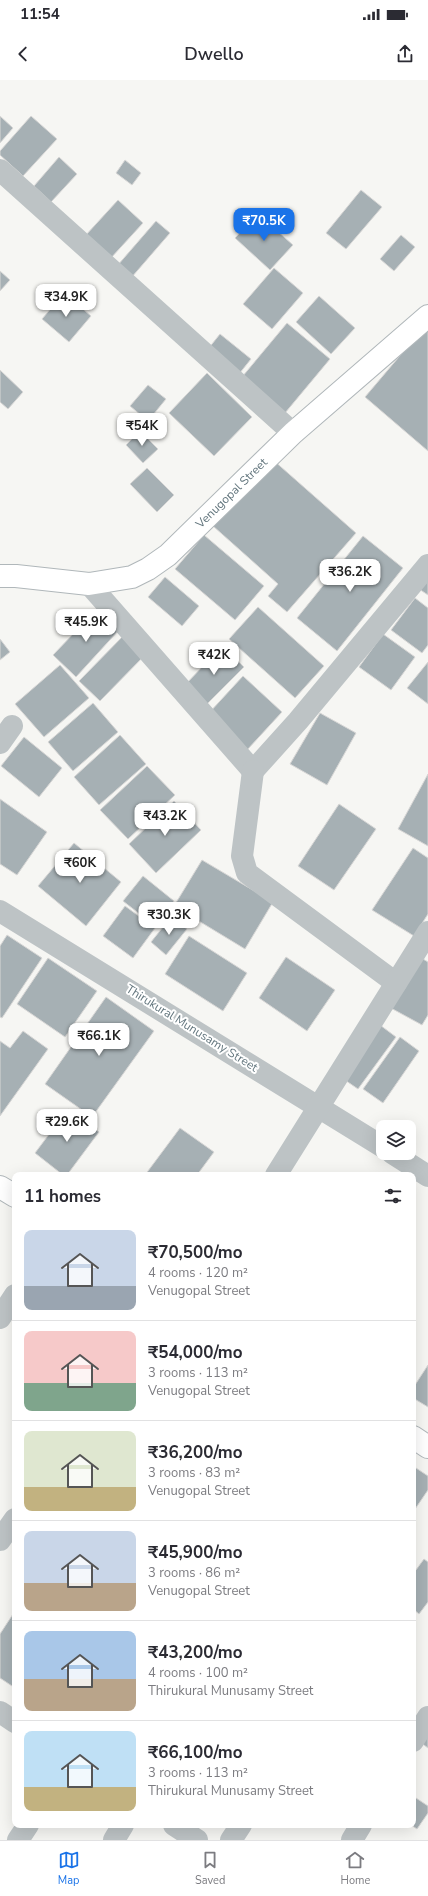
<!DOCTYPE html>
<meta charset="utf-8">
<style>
:root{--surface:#fff;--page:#f7f7f7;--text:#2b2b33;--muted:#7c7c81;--line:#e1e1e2;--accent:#1a73e8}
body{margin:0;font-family:"Nunito Sans",sans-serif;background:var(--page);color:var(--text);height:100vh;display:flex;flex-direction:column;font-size:15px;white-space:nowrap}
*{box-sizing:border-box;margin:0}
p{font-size:13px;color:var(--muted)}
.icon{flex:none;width:22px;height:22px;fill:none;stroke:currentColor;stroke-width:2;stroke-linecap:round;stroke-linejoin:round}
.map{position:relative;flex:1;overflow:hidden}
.panel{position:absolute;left:12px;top:1092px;width:404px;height:656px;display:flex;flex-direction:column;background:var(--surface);border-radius:8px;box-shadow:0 4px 16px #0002}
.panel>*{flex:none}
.buttons{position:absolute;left:376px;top:1040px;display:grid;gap:8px}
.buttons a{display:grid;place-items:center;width:40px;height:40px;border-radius:8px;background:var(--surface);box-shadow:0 4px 16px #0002;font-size:20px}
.price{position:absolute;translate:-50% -34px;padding:0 9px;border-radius:8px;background:#fff;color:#222;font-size:13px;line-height:26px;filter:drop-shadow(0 1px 2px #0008)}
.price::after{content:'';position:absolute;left:50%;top:24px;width:12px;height:9px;margin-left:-6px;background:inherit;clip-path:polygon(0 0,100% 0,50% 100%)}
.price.active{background:var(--accent);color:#fff}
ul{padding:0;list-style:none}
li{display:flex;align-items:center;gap:12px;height:100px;padding:0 12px}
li+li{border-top:1px solid var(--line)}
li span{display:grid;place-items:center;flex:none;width:112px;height:80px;border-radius:8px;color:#555}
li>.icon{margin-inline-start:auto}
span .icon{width:48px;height:48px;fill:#fffc;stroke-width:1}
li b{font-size:17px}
h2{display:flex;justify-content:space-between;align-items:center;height:48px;padding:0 12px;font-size:17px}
.status{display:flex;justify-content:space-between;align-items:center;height:28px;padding:0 20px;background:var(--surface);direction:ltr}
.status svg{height:11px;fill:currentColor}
header{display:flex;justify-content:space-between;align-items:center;height:52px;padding:0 12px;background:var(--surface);font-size:18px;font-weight:600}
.tabs{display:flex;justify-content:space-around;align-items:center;height:56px;border-top:1px solid var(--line);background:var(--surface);font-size:11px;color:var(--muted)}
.tabs a{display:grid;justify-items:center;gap:2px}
.tabs .active{color:var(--accent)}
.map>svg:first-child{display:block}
</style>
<div class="status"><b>11:54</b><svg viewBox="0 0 49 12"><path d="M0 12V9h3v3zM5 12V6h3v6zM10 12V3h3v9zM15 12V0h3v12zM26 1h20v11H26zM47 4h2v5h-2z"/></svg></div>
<header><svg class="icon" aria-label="back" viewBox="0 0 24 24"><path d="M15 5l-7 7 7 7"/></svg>Dwello<svg class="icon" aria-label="share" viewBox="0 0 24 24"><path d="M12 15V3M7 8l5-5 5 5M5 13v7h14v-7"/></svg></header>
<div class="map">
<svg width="428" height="1760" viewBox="0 0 428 1760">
<rect width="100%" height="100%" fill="#f6f6f3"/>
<!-- building -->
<g fill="#a6b0b4" stroke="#d8d7d6">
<polygon points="0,36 13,48 0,63"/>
<polygon points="31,36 57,59 23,96 0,75 0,71"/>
<polygon points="59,77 77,94 51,122 34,106"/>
<polygon points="125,80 141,93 132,105 116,93"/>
<polygon points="361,110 382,127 346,169 326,153"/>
<polygon points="118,120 143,143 110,179 85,156"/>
<polygon points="258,134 293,165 270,190 235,158"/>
<polygon points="156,141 170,153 131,198 117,186"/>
<polygon points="401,155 415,167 394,191 380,179"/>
<polygon points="274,188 303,213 272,249 243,224"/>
<polygon points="0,191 10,200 0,211"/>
<polygon points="64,213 91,236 69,262 42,239"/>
<polygon points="319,216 355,248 331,274 296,242"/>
<polygon points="287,243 330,279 285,333 242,297"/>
<polygon points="426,245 428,247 428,371 365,317"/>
<polygon points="220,254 251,279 239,294 208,269"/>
<polygon points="0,290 23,312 8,329 0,322"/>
<polygon points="207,293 252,337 214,376 169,333"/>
<polygon points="148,305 166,319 148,341 130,326"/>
<polygon points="140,351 158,369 143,383 126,365"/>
<polygon points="272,379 356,453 287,532 268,516 278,504 213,446"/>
<polygon points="147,388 174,415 157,432 130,404"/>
<polygon points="204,455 264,506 235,540 175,489"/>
<polygon points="363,456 403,488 337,571 297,538"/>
<polygon points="428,496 428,515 419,509"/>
<polygon points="165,497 199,526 182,546 148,517"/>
<polygon points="415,518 428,528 428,565 422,573 391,550"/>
<polygon points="258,527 324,586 295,618 229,559"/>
<polygon points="97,529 119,550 76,597 53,575"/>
<polygon points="126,553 147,573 100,621 79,601"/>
<polygon points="383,554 415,577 391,610 359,587"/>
<polygon points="0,559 10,572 0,580"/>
<polygon points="222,566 244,587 206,625 185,605"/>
<polygon points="428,582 428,624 407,608"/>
<polygon points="60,585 89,618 44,657 15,624"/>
<polygon points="243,596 282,632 247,670 208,634"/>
<polygon points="93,623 118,652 73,691 48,662"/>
<polygon points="320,633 356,653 327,705 290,684"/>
<polygon points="120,655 146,684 99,725 74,697"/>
<polygon points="24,657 62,688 39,717 1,686"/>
<polygon points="147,686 175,715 128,759 100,730"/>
<polygon points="428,694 428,766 398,749"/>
<polygon points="0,719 47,752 17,795 0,784"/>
<polygon points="174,721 201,750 156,793 129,764"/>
<polygon points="339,724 376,749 334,810 298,786"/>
<polygon points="74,763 121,802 86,846 38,806"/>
<polygon points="413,768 428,778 428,834 414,856 372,830"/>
<polygon points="202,780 273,822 245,869 174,826"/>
<polygon points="143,796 174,821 155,846 123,821"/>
<polygon points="125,826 155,848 133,878 103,856"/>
<polygon points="171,837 187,849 166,875 151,862"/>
<polygon points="7,855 42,878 2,938 0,937 0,866"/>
<polygon points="189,856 247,893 223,931 165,894"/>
<polygon points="418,876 428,882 428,935 422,945 389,927"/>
<polygon points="286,877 335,910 307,951 259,918"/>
<polygon points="48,878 97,911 65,957 17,924"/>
<polygon points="106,917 154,951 92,1037 45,1004"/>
<polygon points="380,945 396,957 358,1009 342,998"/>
<polygon points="23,951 48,969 0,1036 0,961 10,968"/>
<polygon points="400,957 419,971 383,1023 363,1009"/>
<polygon points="68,1029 99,1052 67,1095 63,1095 35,1073"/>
<polygon points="180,1048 214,1072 197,1095 145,1095"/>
<polygon points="428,1285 428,1327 413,1318 413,1308"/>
<polygon points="413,1386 428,1396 428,1410 413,1432"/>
<polygon points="424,1479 428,1482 428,1522 419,1534 413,1529 413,1494"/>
<polygon points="15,1531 15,1608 0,1598 0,1554"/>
<polygon points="428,1651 428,1668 420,1662"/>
<polygon points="413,1716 428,1726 428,1733 417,1749 411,1745 413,1745"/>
</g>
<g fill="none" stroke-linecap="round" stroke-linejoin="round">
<!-- secondary casing -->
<g stroke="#b0b7ba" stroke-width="24">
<g id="secondary">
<path id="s1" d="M0 496H16L89 504 132 497 148 489 168 475 293 353 428 236"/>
<polyline points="0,1107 15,1116"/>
<polyline points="413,1357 428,1367"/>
</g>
</g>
<!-- street -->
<g stroke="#bdc3c5" stroke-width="22">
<polyline points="0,90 293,353"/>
<polyline points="89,504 253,691 298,641 428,485"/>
<polyline points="0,663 12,646"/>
<polyline points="253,691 242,776 247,793 396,903"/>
<polyline points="0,831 383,1067"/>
<polyline points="392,1073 428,1096"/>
<polyline points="276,1095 428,852"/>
<polyline points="0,1238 15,1215"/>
<polyline points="0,1460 15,1439"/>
<polyline points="0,1632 15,1642"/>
<polyline points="413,1661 428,1637"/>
<polyline points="174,1745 197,1760"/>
<polyline points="18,1760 28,1745"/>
<polyline points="114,1760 123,1745"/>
<polyline points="231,1760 241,1745"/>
<polyline points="352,1760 361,1745"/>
</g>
<!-- secondary -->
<use href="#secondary" stroke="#fff" stroke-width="22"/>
</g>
<g text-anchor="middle" stroke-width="4" stroke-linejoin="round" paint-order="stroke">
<!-- street labels -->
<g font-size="12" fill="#62757d" stroke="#fff">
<text dy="4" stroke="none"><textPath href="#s1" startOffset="264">Venugopal Street</textPath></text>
<text transform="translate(192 948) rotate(32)" y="4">Thirukural Munusamy Street</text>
</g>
</g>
</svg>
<div class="buttons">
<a><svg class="icon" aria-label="layers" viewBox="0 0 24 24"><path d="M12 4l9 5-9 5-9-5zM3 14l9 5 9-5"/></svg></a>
</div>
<b class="price active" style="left:264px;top:162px">₹70.5K</b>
<b class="price" style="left:66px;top:238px">₹34.9K</b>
<b class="price" style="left:142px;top:367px">₹54K</b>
<b class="price" style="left:350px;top:513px">₹36.2K</b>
<b class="price" style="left:86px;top:563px">₹45.9K</b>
<b class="price" style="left:214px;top:596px">₹42K</b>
<b class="price" style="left:165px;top:757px">₹43.2K</b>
<b class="price" style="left:80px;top:804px">₹60K</b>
<b class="price" style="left:169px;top:856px">₹30.3K</b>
<b class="price" style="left:99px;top:977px">₹66.1K</b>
<b class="price" style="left:67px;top:1063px">₹29.6K</b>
<section class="panel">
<h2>11 homes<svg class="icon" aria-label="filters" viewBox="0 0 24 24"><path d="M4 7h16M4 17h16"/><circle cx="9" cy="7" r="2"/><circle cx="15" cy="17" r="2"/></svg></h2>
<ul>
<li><span style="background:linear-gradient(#c9d6e8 70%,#9aa5b1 0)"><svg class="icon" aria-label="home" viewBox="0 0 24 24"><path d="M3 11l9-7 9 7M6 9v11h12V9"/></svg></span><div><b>₹70,500/mo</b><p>4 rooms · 120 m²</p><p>Venugopal Street</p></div></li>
<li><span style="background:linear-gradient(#f6c9c9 65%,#7fa58c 0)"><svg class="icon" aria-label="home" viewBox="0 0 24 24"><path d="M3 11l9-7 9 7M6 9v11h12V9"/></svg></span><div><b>₹54,000/mo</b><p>3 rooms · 113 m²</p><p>Venugopal Street</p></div></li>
<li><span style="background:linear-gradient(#dfe7d0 70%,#c2b280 0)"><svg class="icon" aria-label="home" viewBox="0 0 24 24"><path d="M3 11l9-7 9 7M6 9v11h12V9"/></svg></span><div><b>₹36,200/mo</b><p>3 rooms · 83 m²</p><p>Venugopal Street</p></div></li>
<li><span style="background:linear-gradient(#c9d6e8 65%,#b9a48a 0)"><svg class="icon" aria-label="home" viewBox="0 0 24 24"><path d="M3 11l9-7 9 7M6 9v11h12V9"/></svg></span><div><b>₹45,900/mo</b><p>3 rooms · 86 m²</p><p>Venugopal Street</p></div></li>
<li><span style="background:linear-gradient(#a9c7e8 60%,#b9a48a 0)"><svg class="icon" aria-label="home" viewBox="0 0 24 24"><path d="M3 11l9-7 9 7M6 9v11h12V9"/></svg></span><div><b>₹43,200/mo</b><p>4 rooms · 100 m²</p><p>Thirukural Munusamy Street</p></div></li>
<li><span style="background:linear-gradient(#bfe0f5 70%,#c2b280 0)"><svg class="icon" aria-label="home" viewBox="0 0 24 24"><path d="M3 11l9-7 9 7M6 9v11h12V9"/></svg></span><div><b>₹66,100/mo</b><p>3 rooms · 113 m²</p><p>Thirukural Munusamy Street</p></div></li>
</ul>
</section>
</div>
<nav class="tabs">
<a class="active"><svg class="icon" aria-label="map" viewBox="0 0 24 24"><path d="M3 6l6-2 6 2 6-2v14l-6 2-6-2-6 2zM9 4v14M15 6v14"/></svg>Map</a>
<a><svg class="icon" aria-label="saved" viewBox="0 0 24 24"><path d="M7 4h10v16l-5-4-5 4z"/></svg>Saved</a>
<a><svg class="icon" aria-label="home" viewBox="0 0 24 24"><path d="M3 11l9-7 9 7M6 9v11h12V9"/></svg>Home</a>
</nav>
